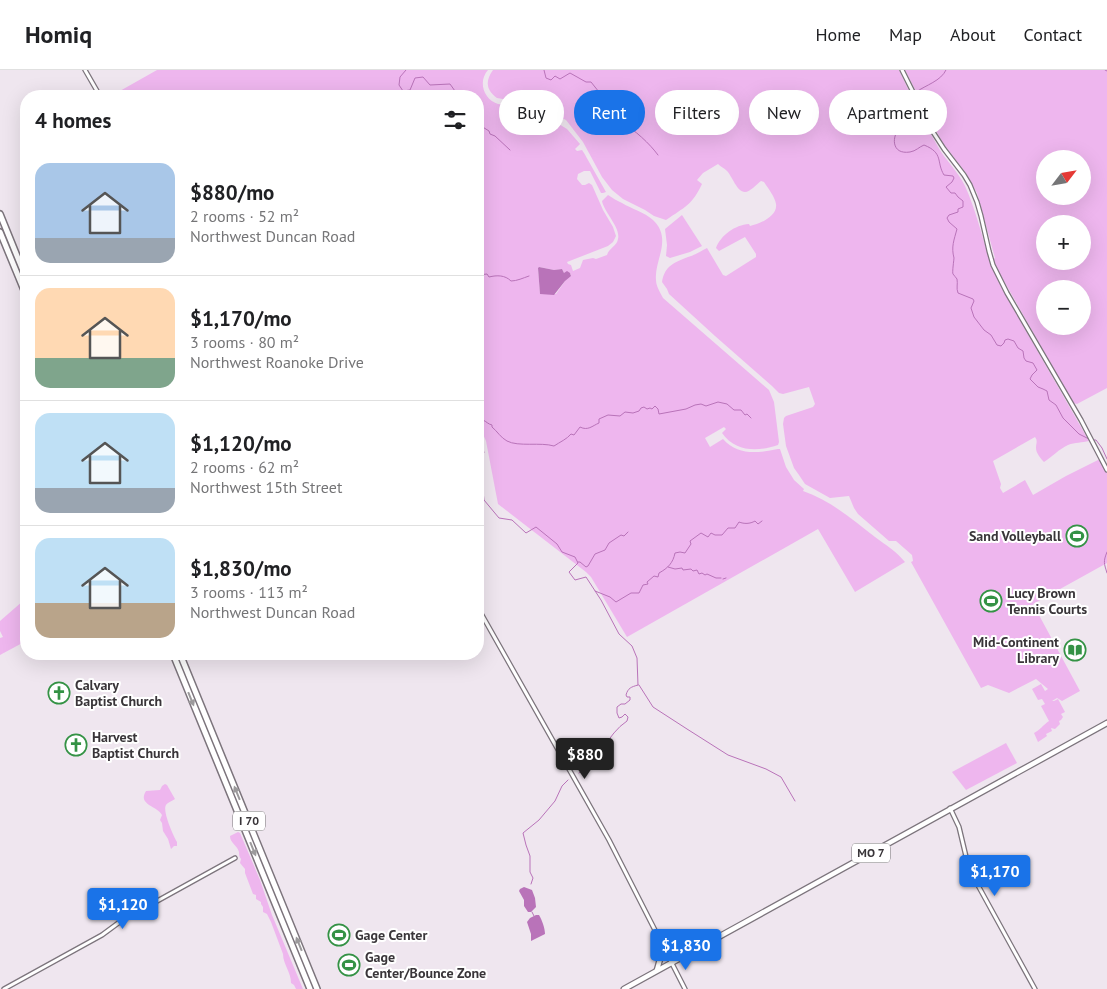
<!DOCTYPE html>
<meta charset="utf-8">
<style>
:root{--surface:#fff;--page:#f6f6f6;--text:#202124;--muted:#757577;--line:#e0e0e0;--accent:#1a73e8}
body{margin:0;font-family:"PT Sans",sans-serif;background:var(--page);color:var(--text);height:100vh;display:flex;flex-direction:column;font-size:19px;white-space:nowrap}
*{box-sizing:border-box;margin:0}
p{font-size:16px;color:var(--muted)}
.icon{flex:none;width:28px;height:28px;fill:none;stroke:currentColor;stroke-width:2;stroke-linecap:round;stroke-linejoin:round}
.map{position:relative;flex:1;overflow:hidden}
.panel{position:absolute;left:20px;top:20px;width:464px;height:570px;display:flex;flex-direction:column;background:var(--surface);border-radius:20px;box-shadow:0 5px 20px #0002}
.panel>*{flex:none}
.banner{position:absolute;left:499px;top:20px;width:475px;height:45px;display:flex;gap:10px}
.needle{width:32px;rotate:59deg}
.fabs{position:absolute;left:1036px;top:80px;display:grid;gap:10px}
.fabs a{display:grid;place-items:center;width:55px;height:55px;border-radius:50%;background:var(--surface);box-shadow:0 5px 20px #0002;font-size:25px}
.price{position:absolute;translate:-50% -42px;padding:0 11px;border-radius:5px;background:var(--accent);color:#fff;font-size:16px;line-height:32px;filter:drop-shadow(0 1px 2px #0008)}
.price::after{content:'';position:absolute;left:50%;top:30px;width:15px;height:11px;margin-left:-8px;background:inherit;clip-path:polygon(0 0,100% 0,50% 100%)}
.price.selected{background:#222;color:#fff}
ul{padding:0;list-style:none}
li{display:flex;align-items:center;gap:15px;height:125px;padding:0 15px}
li+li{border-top:1px solid var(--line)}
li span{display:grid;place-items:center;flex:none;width:140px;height:100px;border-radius:15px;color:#555}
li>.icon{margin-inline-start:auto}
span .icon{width:60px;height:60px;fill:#fffc;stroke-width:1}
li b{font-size:21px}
h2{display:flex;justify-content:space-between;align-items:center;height:60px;padding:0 15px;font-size:21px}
.chip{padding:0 18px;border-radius:22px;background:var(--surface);box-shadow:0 5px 20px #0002;font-size:18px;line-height:45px}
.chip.selected{background:var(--accent);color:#fff}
header{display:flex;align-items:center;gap:30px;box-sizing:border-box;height:70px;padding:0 25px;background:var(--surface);border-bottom:1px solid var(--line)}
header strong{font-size:24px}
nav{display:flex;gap:28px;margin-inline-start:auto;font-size:18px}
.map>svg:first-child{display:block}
</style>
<header>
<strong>Homiq</strong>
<nav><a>Home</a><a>Map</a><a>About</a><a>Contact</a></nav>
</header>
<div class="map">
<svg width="1107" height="919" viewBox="0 0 1107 919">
<rect width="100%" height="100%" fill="#efe6ef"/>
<!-- green -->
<g fill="#eeb6ee" fill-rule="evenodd">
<path d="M157 0H488C478 11 483 29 498 34L526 37 536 40 567 59 580 74 575 79 577 81 582 80 584 83 606 122 603 123H601L590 101H584L578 104 577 109 582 115H585L589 113 592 115 603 140 613 157 616 166 613 172 608 176 567 192 568 194 571 195 573 201 580 198 583 190 593 188 596 189 607 185C609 178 617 176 618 169 621 158 604 142 602 131L608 125C613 128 617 131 622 133 632 139 644 142 653 150 673 169 654 190 656 210 656 216 660 222 663 228L769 320 774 332 779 372 778 375C758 382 735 382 722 363L726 359 724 357 705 368 710 377 723 369C738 386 758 383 778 379H780L786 397 794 410 804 419 803 421C830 430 853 450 875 467 886 475 897 482 905 492L855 522 818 459 627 567 591 507 586 502 498 434 486 371 478 353V26H364L363 22 356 26H243L244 24 233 21 224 20V26H196L193 24 189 26H111ZM539 197 554 200 562 199 564 203 571 204 570 207H568L565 211 556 224H540L538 198Z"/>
<path d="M493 0H899C911 25 923 51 937 75 945 90 958 101 965 116 980 149 985 185 1001 217L1089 371C1082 373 1075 372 1068 375 1059 379 1052 387 1044 392 1041 389 1036 383 1036 378 1036 373 1038 371 1035 367L993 391 1001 414 1000 418 1003 423 1025 410 1033 425 1066 406 1100 389 1107 402V493L1033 534 1080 621 1062 631 1057 628 1052 631H1054L1058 629 1065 642 1061 644 1063 647 1061 650 1059 651 1060 654 1055 659 1051 658 1052 661 1046 664 1047 666 1038 672 1034 663C1040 660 1043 655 1049 651L1041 636 1045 634 1042 629 1038 630 1032 619 1041 614 1045 621 1048 619 1036 609 1009 623 988 615 981 618 911 492 913 491 912 485 896 471H889L858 444 854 438 849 426 830 428 805 414 799 405 794 398 786 376 783 354 784 348 786 346 813 337 815 334 809 317 783 324 779 323 772 316 715 266 669 224 667 219 662 212C665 195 674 193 688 187 695 185 701 181 707 178L723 205 726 206 756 187V184L745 167 719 181 716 178C721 165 735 155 749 154L750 156C760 154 778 146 776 134 775 127 768 118 764 112L761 111C757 114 750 122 745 122 737 122 732 106 727 101 724 98 721 97 718 94L703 103 697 110 702 114C692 135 685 137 666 150L654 146 645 140 623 129 612 120 602 107 583 72 566 50 536 35 497 28C486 20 485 11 493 0Z"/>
<path d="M905 0H1107V318L1077 334 1073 333 1000 204 993 189 995 188 977 123 966 103 942 72ZM1045 89H1082V126H1045ZM1045 154H1082V177L1085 181 1083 183 1082 191H1045ZM1045 219H1082V256H1045Z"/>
<polygon points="682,145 702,176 690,182 670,188 666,186 667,175 665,159"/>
<polygon points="26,525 26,571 0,585 0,568 3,567 0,561 0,551 23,531"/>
<polygon points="1006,673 1017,693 966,720 952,702"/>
<path d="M165 714 167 715 175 729C172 731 167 733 166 735 162 741 174 767 177 772V776H174L171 779 168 769 163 761 162 753 160 750 162 745C158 736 137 735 146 721L160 720 162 716Z"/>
<path d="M238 762 240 763 260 810 272 845 303 919H296L294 915 291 913C291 902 283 894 283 884L271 852 267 844 263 842V837L261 834V832L256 829V825L253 824 245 803V799L240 793 241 789C239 787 239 784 239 782 237 775 230 773 230 766Z"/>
</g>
<!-- water -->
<g fill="#b973b9">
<polygon points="539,197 554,200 562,199 564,203 567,201 570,203 571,206 565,211 554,225 540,224 538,198"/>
<polygon points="524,817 532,820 535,828 536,837 531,842 528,842 524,836 524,830 519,821 520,819"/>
<path d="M536 845H539C542 850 545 858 545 864L531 871V864L527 852 530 848Z"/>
</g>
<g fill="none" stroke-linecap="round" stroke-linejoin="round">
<!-- stream -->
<g stroke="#b973b9" stroke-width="1">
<polyline points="406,0 400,7 399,15 403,21 410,20 415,8 423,7 430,15 450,14 455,21 453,26"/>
<path d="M544 0 546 8 551 10 555 6 560 9 570 3 586 12H591L599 22 612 28 622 48V53C634 59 650 74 658 85"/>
<polyline points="1105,0 1107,1"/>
<path d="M916 22C926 15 941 11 946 0"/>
<path d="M910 26 911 35 910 39C912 43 914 46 912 51 908 52 904 53 901 56 891 66 891 85 910 82 916 81 919 77 924 75 944 83 936 92 944 105L953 106 954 108 952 112 946 117 951 123H955L958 127 963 131V137L958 139V142L949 145 947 148 949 152 957 159C954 170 951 177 954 188 954 189 952 203 953 204 954 206 956 207 957 209 958 214 956 218 958 223L973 229 974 231 971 238 974 247 984 260 991 265 997 275 1001 276 1004 273 1005 270 1008 269 1014 271 1018 278 1023 281 1024 288 1026 291 1033 293 1037 300 1032 305 1030 309 1038 317 1043 319 1047 321 1049 330 1056 335 1063 348 1079 364 1089 369"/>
<polyline points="478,54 489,61 490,64 495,66 510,80"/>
<path d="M478 205 487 204 489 207C497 205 505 205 511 211 517 211 523 208 529 206"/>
<path d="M478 353 483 350C487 352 488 354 492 355V357C497 361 501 368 507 371 518 377 541 372 554 376 560 372 567 369 571 364L574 365 580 357C588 361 592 356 599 353V349L608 345 620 346 625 342 633 343 639 341 641 338 644 337 647 339 650 338 652 339 655 336 658 339 659 344 686 339 695 335 701 334 706 336 718 332 727 334 734 340H741L745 345 747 344 751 348"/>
<polyline points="478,355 481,364 478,368"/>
<polyline points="1094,370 1096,370 1102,378 1107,389"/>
<polyline points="478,373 484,382 480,394 484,430 499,448 512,450 526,463 536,457 557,474 562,482 575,487 578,493 569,502 575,510 586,507 601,530 619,564 632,576 637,588 638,615"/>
<path d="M1107 482C1103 492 1104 493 1107 503"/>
<polyline points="578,492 580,492 586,497 588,496 595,484 605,480 609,473 621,465 624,466 628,462"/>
<polyline points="668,497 675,499 682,498 683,500 691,499 693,501 697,500 699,504 702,503 705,505 707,504 716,508 721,508"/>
<polyline points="723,509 726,508"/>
<path d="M595 521 610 527 616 532 631 523H639L643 515 648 514 647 512 654 506 658 507 659 503C668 498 673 493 675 483L680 482 685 483 691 474 690 471 701 463 708 467 711 463 715 465H722L728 458H735L739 452C744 454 750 454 755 451L758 454 762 451"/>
<polyline points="639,615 653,637 687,659 728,685 766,699 781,707 795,731"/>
<path d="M579 703C600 691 607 664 627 651L628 647 625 644 622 647 619 648 617 643V637L621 634H625L630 630V627H627L626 625C628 618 631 617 638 615"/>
<polyline points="531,814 533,808 530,802 530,786 526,775 523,763 539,750 555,731 562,716 568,710"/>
<polyline points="532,842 534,846"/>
</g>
<!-- tertiary casing -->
<g stroke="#7c747c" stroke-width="5.5">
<g id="tertiary">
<polyline points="85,0 100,26"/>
<polyline points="478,538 609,770 685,919"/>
<polyline points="950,738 959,757 969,799 1035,919"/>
<polyline points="4,919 102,865 121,851 235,788"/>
</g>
</g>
<!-- secondary casing -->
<g stroke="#7c747c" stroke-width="5.5">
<polyline id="secondary" points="902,0 933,62 944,79 964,105 970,115 977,132 981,146 989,181 993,195 1007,223 1081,350 1107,400"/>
</g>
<!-- primary casing -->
<g stroke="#7c747c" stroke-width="7">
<g id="primary">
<polyline points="657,900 662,882 660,871"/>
<polyline points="624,919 1107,653"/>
</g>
</g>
<!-- motorway casing -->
<g stroke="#7c747c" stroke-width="8">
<g id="motorway">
<polyline points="0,144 26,208"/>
<polyline points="0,162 26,225"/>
<polyline points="173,584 310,919"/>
<polyline points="180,584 317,919"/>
</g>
</g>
<!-- tertiary -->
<use href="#tertiary" stroke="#fff" stroke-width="3"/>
<!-- secondary -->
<use href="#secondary" stroke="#fff" stroke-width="3"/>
<!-- primary -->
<use href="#primary" stroke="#fff" stroke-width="4.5"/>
<!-- motorway -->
<use href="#motorway" stroke="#fff" stroke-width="5"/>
</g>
<!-- one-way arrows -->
<defs><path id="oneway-solid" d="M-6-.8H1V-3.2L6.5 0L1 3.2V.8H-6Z" transform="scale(1.25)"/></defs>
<g fill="#9c9a9c">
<use href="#oneway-solid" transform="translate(191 629) rotate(68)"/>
<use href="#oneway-solid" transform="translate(237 723) rotate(-112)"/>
<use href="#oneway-solid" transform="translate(253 779) rotate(68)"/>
<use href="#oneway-solid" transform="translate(299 874) rotate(-112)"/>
</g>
<!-- icons -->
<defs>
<g id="stadium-ring" transform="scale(1.125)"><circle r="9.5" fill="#fff" stroke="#349245" stroke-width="1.5"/><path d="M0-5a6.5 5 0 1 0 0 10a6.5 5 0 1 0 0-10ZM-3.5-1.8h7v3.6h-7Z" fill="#349245"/></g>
<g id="library-ring" transform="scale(1.125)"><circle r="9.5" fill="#fff" stroke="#349245" stroke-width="1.5"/><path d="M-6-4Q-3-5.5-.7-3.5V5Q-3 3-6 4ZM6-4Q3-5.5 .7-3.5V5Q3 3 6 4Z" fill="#349245"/></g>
<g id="church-ring" transform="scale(1.125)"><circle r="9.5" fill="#fff" stroke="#349245" stroke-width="1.5"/><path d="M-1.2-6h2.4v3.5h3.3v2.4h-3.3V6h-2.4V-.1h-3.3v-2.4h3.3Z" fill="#349245"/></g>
</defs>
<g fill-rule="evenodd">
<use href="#stadium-ring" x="1077" y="466"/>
<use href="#stadium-ring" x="991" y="531"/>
<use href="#library-ring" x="1075" y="580"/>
<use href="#church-ring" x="59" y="623"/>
<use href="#church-ring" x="76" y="675"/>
<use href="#stadium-ring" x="339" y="865"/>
<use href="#stadium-ring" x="349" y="895"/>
</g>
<g text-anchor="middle" stroke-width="4" stroke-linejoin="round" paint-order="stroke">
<!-- shield labels -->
<g fill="#fff" stroke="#747274" stroke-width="1">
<rect x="233" y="741.5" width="32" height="19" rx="4"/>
<rect x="852" y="773.5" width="38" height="19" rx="4"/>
</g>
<g font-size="12" font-weight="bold" fill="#393539">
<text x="249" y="755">I 70</text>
<text x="871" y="787">MO 7</text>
</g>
<!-- poi labels -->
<g font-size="14" font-weight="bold" fill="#393539" stroke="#fff" text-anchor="start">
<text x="1061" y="471" text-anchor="end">Sand Volleyball</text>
<text x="1007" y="528">Lucy Brown<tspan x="1007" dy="16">Tennis Courts</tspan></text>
<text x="1059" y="577" text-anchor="end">Mid-Continent<tspan x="1059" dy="16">Library</tspan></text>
<text x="75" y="620">Calvary<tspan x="75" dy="16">Baptist Church</tspan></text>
<text x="92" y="672">Harvest<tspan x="92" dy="16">Baptist Church</tspan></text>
<text x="355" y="870">Gage Center</text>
<text x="365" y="892">Gage<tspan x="365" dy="16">Center/Bounce Zone</tspan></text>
</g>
</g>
</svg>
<div class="fabs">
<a><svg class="needle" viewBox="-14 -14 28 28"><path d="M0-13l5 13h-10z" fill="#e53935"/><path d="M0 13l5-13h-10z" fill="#757577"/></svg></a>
<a>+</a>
<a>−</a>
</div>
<b class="price selected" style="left:585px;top:710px">$880</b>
<b class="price" style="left:995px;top:827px">$1,170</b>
<b class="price" style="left:123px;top:860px">$1,120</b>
<b class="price" style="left:686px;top:901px">$1,830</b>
<div class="banner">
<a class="chip">Buy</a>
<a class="chip selected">Rent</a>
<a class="chip">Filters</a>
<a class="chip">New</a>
<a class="chip">Apartment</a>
</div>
<section class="panel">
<h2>4 homes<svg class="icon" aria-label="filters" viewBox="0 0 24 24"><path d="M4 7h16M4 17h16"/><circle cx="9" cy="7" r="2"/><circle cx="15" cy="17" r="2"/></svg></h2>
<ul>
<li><span style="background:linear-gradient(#a9c7e8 75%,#9aa5b1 0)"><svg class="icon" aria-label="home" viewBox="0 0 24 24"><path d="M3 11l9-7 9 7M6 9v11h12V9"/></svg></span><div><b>$880/mo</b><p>2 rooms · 52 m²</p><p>Northwest Duncan Road</p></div></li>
<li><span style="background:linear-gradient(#ffd9b3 70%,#7fa58c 0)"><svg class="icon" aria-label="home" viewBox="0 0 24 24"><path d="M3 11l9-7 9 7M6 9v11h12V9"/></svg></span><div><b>$1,170/mo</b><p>3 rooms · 80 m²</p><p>Northwest Roanoke Drive</p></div></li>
<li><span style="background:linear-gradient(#bfe0f5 75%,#9aa5b1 0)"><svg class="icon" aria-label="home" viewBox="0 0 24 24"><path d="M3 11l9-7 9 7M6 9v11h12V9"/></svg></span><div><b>$1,120/mo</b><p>2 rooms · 62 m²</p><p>Northwest 15th Street</p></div></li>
<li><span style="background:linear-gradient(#bfe0f5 65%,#b9a48a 0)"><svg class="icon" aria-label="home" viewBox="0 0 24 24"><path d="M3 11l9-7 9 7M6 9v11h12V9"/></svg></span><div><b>$1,830/mo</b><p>3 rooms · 113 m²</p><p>Northwest Duncan Road</p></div></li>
</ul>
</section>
</div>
